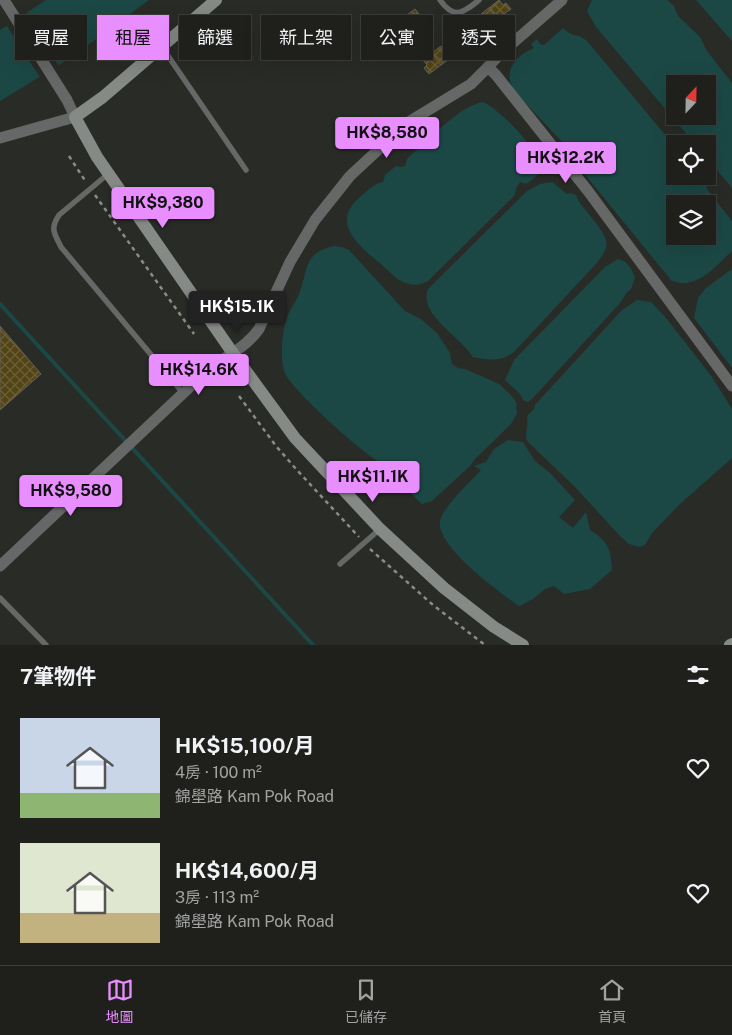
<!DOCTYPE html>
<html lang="zh-TW">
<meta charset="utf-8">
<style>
:root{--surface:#1f201c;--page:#272825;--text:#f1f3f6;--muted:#a1a3a3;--line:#3c3e3b;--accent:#e98efe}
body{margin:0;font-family:"Public Sans","Noto Sans TC",sans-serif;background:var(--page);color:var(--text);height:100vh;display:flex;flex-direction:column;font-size:19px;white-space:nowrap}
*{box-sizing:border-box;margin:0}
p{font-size:16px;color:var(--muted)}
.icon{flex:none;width:28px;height:28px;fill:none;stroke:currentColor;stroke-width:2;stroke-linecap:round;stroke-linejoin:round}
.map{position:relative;height:645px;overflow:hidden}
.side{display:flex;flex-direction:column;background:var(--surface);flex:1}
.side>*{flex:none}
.hud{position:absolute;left:15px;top:15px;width:702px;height:45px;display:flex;gap:10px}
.needle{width:32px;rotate:22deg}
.buttons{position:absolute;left:666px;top:75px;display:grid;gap:10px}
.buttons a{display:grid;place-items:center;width:50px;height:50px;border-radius:0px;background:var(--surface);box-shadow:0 5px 20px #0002,0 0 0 1px var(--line);font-size:25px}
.price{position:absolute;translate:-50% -42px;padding:0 11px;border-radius:5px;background:var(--accent);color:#111;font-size:16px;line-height:32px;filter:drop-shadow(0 1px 2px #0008)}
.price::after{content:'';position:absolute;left:50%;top:30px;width:15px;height:11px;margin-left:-8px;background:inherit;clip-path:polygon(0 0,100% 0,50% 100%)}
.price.current{background:#222;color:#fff}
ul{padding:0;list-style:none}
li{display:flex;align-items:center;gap:15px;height:125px;padding:0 20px}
li span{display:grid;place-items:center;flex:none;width:140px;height:100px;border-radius:0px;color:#555}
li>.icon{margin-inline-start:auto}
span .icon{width:60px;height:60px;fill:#fffc;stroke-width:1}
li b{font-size:21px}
h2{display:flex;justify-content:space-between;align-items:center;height:60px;padding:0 20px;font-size:21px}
.pill{padding:0 18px;border-radius:0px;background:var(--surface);box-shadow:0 5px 20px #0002,0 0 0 1px var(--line);font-size:18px;line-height:45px}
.pill.current{background:var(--accent);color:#111}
.dock{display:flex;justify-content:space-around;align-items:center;height:70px;border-top:1px solid var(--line);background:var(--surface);font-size:14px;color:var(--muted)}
.dock a{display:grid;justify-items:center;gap:2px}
.dock .current{color:var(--accent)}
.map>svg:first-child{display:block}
</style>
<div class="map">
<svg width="732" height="645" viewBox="0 0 732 645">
<defs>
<pattern id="building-cross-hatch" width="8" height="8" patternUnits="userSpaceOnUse" patternTransform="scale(1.25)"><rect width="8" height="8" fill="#534416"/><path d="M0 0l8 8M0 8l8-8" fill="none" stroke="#6b5f37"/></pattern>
</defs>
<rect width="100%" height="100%" fill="#292b26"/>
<!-- water -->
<g fill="#1b4845" fill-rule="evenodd">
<polygon points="46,0 149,0 69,59 0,101 0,30"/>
<path d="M592 0H667L674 6 678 16 700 37 707 51 732 83V188L708 159V144H695L596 27 587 11ZM675 84H708V116H675Z"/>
<polygon points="696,0 732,0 732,41"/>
<path d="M563 28C574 39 578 32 588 42L675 147V176H700L706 183 707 189 732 221V251C716 266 695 292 671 280L578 166 569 149 515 92C514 89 511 85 510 81 507 65 521 53 534 48L531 44 537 39 540 44 544 45ZM675 204H708V236H675Z"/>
<path d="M483 102C500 110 537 147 540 166 541 175 532 180 526 184L520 182 516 188 515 195 428 281C420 285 414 286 406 283 397 281 388 270 381 264 360 247 329 223 360 197 368 190 373 184 383 182L385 175 396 166 401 167 405 166 407 159C425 143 460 105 483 102Z"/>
<path d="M552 182 567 194 571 193 576 195C581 210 611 233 606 248 604 254 599 260 595 265L514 352C501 362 489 360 473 357 461 337 418 314 428 289L527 191 540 184Z"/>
<path d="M334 246 342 247 349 250 405 311 421 319 437 333 450 353 452 364 458 368 465 369 499 384 511 395 516 402 517 414 511 424 475 459 470 466 432 501 422 504 407 490 403 494 398 489 405 476V470C398 467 390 468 383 464 365 456 289 388 284 371 280 354 282 333 287 318 290 309 296 302 299 294 309 268 303 253 334 246Z"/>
<path d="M618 259C628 261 632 269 635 278L631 289 627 292 620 303 533 398 528 402 523 400 520 394 505 380 514 360 605 267Z"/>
<polygon points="732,269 732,368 694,318 698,298 706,288"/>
<path d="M637 300 651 302 666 318 712 377 732 409V458L681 503 652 533 645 545 639 547 629 544 620 536 576 488 527 441C524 433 529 426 527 416L534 409 535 405 621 311Z"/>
<path d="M508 440 523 442 535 461 550 473 575 500 559 517 573 528 586 512 590 530C608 541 611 549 612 570L590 589 564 594 554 586 545 589 533 599 519 606C500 593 435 546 440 521 442 508 471 481 481 470L474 466 486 462 494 449Z"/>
</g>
<!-- pier -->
<polygon fill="#292b26" points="25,11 60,68 41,79 5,23"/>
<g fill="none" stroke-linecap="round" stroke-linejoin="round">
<!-- stream -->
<polyline stroke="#1b4845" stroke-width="4" points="0,304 313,645"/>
</g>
<!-- building -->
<g fill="url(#building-cross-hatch)" stroke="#63605a">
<polygon points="499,0 503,5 506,3 511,9 498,18 490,7"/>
<polygon points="490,7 498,18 486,27 481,21 485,19 481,14"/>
<polygon points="415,9 420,15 417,17 421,22 412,29 403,18"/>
<polygon points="403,18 412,29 403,36 399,31 395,33 391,27"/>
<polygon points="441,46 445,52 449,49 453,56 441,65 432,53"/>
<polygon points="432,53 441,65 429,74 424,68 427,65 423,60"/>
<polygon points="0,326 41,374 0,410"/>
</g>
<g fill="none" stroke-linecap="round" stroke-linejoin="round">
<!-- path -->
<g stroke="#8a8c87" stroke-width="2.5" stroke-dasharray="4 4" stroke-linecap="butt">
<polyline points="69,156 86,182"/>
<polyline points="95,195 194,334"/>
<polyline points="239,396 276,446 296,469 359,537"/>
<polyline points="370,549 433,605 485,645"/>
</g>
<!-- lane -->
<g stroke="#656866" stroke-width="5.5">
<path d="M440 0C454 20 463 13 479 0"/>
<polyline points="162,47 246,170"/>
<path d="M108 174 59 215C50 229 54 233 61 247L183 393"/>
<polyline points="340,564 380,529"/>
<polyline points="0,598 46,645"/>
</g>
<!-- street -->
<g stroke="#656866" stroke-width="11">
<polyline points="562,0 499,55 488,67 496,75 588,191 732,386"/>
<polyline points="0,138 75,117 67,100 4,0"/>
<path d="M0 566 211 367C228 356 247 346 259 329L290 262 315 220 350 176 407 123 471 84 488 67"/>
</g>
<!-- secondary -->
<g stroke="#868a87" stroke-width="12">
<polyline points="216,0 103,97 75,117 97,157 230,349 295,438 380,529 444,588 494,627 523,645"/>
<polyline points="730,645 732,644"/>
</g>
</g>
</svg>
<div class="buttons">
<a><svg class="needle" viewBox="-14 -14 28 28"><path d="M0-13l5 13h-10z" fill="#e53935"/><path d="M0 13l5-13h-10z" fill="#a1a3a3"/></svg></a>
<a><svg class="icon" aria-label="locate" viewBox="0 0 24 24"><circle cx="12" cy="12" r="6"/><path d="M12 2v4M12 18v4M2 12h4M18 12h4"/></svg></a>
<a><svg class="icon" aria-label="layers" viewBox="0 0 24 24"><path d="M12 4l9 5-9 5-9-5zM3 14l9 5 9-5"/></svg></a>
</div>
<b class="price" style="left:387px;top:159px">HK$8,580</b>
<b class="price" style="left:566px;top:184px">HK$12.2K</b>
<b class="price" style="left:163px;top:229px">HK$9,380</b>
<b class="price current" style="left:237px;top:333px">HK$15.1K</b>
<b class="price" style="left:199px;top:396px">HK$14.6K</b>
<b class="price" style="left:373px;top:503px">HK$11.1K</b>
<b class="price" style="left:71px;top:517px">HK$9,580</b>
<div class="hud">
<a class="pill">買屋</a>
<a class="pill current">租屋</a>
<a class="pill">篩選</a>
<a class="pill">新上架</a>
<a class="pill">公寓</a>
<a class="pill">透天</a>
</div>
</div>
<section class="side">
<h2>7筆物件<svg class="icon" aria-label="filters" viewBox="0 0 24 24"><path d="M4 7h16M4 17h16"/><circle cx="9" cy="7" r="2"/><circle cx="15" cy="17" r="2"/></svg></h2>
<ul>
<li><span style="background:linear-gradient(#c9d6e8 75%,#8fb573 0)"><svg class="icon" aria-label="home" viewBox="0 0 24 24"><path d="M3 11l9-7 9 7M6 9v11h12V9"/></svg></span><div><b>HK$15,100/月</b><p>4房 · 100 m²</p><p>錦壆路 Kam Pok Road</p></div><svg class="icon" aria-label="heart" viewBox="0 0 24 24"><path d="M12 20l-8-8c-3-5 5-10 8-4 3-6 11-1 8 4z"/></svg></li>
<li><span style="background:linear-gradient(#dfe7d0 70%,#c2b280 0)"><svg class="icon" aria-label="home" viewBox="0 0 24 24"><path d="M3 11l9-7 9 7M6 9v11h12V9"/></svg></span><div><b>HK$14,600/月</b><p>3房 · 113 m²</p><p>錦壆路 Kam Pok Road</p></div><svg class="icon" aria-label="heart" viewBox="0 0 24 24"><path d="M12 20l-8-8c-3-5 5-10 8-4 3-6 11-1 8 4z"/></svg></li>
</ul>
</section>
<nav class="dock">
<a class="current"><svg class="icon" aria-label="map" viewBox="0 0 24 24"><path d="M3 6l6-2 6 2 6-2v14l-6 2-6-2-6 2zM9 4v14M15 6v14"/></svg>地圖</a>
<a><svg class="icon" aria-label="saved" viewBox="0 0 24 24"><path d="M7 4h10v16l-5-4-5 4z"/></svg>已儲存</a>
<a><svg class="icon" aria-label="home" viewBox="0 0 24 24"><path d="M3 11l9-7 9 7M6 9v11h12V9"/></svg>首頁</a>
</nav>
